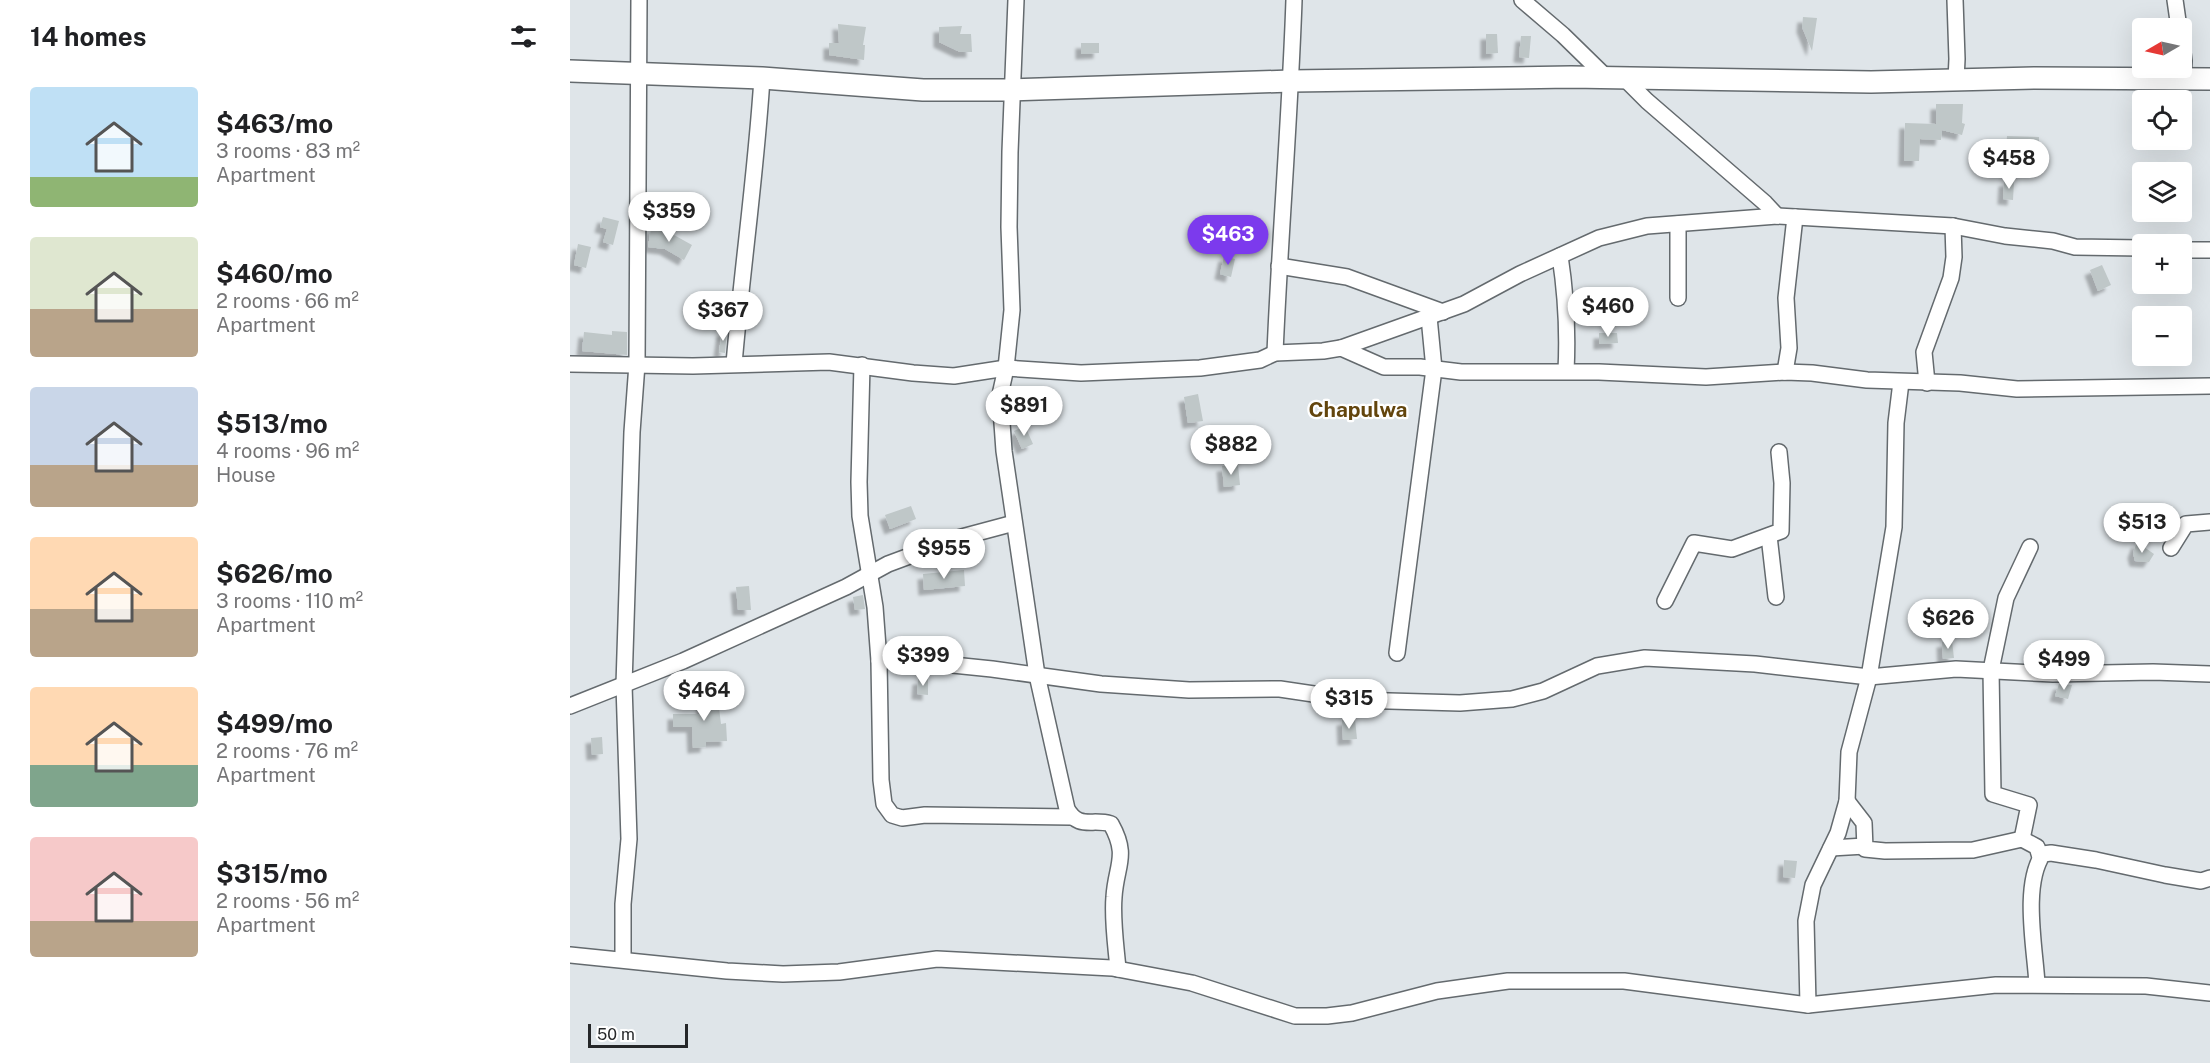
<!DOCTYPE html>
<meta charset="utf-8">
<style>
:root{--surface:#fff;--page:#f6f6f6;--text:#202124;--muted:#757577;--accent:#7c3aed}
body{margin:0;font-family:"Public Sans",sans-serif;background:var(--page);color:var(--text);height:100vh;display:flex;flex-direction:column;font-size:22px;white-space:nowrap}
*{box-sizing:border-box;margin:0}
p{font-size:20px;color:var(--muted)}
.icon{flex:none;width:33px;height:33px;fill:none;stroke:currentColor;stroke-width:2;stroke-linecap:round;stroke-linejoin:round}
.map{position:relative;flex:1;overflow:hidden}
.side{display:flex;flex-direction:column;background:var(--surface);width:570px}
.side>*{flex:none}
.needle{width:39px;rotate:261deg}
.fabs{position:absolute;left:1562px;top:18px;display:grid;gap:12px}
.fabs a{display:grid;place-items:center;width:60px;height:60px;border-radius:6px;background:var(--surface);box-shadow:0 6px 24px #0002;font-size:30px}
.scale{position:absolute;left:18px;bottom:15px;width:100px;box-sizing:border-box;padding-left:6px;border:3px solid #252729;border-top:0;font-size:16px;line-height:21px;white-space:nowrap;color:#252729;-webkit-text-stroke:4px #fff;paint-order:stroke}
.price{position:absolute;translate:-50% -51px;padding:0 14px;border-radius:21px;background:#fff;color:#222;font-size:20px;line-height:39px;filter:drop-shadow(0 2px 3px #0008)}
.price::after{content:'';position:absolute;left:50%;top:36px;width:18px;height:14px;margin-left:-9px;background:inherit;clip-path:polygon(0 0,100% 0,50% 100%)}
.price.on{background:var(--accent);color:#fff}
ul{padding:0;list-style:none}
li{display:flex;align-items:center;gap:18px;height:150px;padding:0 30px}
li span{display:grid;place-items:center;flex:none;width:168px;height:120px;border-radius:6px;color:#555}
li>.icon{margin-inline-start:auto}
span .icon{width:72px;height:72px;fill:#fffc;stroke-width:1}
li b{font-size:26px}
h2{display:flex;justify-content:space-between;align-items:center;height:72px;padding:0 30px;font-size:26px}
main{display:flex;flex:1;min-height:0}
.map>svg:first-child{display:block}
</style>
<main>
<section class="side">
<h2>14 homes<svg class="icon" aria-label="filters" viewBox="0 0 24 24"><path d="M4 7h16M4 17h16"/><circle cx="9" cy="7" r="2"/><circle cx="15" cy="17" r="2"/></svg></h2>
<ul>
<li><span style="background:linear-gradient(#bfe0f5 75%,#8fb573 0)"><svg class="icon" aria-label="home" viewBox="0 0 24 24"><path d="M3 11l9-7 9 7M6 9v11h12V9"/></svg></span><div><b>$463/mo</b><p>3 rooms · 83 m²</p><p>Apartment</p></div></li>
<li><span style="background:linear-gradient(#dfe7d0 60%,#b9a48a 0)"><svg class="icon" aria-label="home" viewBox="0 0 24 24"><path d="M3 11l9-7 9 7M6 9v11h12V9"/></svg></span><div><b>$460/mo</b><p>2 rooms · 66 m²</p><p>Apartment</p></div></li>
<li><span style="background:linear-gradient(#c9d6e8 65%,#b9a48a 0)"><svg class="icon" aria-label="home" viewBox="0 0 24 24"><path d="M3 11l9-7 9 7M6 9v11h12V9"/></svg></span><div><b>$513/mo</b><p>4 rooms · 96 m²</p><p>House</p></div></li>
<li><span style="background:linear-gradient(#ffd9b3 60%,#b9a48a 0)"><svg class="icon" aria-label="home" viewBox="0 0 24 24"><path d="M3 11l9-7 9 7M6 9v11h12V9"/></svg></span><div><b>$626/mo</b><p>3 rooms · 110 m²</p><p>Apartment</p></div></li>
<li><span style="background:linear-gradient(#ffd9b3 65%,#7fa58c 0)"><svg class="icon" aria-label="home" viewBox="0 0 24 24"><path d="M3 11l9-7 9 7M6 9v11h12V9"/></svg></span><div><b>$499/mo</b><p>2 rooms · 76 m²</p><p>Apartment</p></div></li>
<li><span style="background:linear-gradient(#f6c9c9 70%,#b9a48a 0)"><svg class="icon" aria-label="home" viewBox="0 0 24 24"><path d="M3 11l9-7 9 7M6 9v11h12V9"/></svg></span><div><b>$315/mo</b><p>2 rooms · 56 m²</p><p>Apartment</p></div></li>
</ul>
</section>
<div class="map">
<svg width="1640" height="1063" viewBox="0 0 1640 1063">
<defs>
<filter id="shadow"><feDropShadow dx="-5.5" dy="5.5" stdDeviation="1.5" flood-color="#0004"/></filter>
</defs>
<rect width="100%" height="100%" fill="#dfe5e9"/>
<!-- building -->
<g fill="#bfc7c8" filter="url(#shadow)">
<polygon points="1233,17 1247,18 1242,51 1232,27"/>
<polygon points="268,24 296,27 293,45 295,45 294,60 259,55 259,43 269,43"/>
<polygon points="392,26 390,34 401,34 402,52 390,52 369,42 369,27"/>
<polygon points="916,34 927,34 928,53 916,54"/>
<polygon points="951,36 961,36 959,58 949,57"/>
<polygon points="511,43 529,43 529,53 511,54"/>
<polygon points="1366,104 1393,104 1392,123 1395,124 1392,135 1372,130 1371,140 1350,139 1349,161 1334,161 1335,123 1366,124"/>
<polygon points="1437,136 1469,137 1469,151 1436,149"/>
<polygon points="1434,181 1444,181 1443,200 1433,199"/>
<polygon points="33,217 49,221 43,245 33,242 37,229 30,227"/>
<polygon points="81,228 95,230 122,245 114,260 95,249 78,247"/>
<polygon points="8,244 21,247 16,268 4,265"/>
<polygon points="654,256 665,259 661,277 650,274"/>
<polygon points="1532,265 1541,285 1528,291 1520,270"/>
<polygon points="42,331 57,332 57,355 12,351 14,332 42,335"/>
<polygon points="152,331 157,332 155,353 149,352"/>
<polygon points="1029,333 1047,333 1048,343 1029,344"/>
<polygon points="628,394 633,421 618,423 614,397"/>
<polygon points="455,426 463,444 452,449 444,431"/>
<polygon points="668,465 670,485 654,487 652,466"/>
<polygon points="341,506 346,519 320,529 315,515"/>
<polygon points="1567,542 1584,554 1579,562 1565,561 1563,553"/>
<polygon points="394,570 395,586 354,590 353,574"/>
<polygon points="179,586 181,610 168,610 166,587"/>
<polygon points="293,595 295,609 285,610 283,597"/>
<polygon points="1382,641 1384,658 1373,659 1372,642"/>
<polygon points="348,679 358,679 358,695 347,694"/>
<polygon points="1489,684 1502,685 1498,699 1485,696"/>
<polygon points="147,692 151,724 156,723 157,741 136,742 136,747 123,748 122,727 103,727 103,714 133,714 131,694"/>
<polygon points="785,719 787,739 773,740 772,720"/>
<polygon points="32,737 33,754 22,755 21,738"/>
<polygon points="1214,860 1227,861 1225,878 1213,877"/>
</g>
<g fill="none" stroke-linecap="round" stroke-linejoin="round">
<!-- street casing -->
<g stroke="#646a6e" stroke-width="18">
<g id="street">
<path d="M446 0 440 152 439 227 442 310 436 368 430 395 434 451 467 675 497 809C509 830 522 818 541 824 559 856 546 865 544 897 542 920 546 946 548 969"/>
<polyline points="952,0 993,35 1036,77"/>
<polyline points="1385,0 1387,59 1386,80"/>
<polyline points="1605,0 1609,28"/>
<polyline points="1611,37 1614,61 1613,79"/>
<polyline points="1054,78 1077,101 1195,203 1207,216"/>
<polyline points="1108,224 1108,298"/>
<polyline points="1611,250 1640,250"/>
<path d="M990 256C996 295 998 332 996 371"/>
<polyline points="709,266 777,277 873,312"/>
<polyline points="771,348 894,304 950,274 1029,238 1077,226 1207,216 1383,226 1435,236 1483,241 1505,247 1572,248"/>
<path d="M705 353C710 235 720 118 724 0"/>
<polyline points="0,364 123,366 259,362 343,373 384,376 436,368 511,373 630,368 690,360 705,353 753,351 771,348 814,367 850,367 891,372 1029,372 1136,377 1215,372 1242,373 1297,380 1390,383 1447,389 1640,386"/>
<path d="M164 364C172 269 186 174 192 78"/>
<polyline points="292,365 289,482 290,516 305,607 309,661 311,780 314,804 322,815 332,818 355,815 501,817"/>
<polyline points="1215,372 1219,348 1216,298 1225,217"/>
<polyline points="1357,383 1354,352 1381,278 1384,257 1383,226"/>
<polyline points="1199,536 1206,597"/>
<polyline points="1601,548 1616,524 1640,522"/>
<polyline points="1095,601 1124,543 1162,549 1211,531 1212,483 1209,452"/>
<polyline points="827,653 864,369 859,317"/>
<polyline points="309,661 334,660 422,669 531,684 619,690 710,689 784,700 890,703 942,699 973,691 1027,666 1075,658 1185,664 1299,677 1386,669 1483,674 1583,672 1640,674"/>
<polyline points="0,706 113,661 276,587 318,564 388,538 444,523"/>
<polyline points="1277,801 1294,823 1295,849 1315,851 1403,850 1452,839 1467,847 1470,857"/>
<polyline points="1452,839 1459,805 1423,794 1421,670 1436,598 1460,547"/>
<polyline points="1261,848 1295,846"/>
<polyline points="0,955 157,971 213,974 269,972 367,959 542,968 622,983 725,1016 757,1016 782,1013 867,991 938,981 1054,981 1238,1005 1426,985 1576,986 1640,993"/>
<polyline points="53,959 53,904 59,839 54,685 62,432 67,364 69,0"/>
<path d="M1467 984C1465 948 1452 885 1473 854L1481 853 1526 860 1595 875 1631 881 1640 878"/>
<polyline points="1238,1005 1236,921 1243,885 1268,833 1277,801 1279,752 1299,677 1324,527 1326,423 1331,382"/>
</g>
</g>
<!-- secondary casing -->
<g stroke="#646a6e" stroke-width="24">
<polyline id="secondary" points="0,71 192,78 353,90 441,90 721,81 1001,77 1301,82 1464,78 1640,79"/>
</g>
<!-- street -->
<use href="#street" stroke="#fff" stroke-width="15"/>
<!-- secondary -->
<use href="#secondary" stroke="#fff" stroke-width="21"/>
</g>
<g text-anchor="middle" stroke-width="4.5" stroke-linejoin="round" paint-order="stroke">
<!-- quarter labels -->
<g font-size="21" font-weight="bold" fill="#63450d" stroke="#fff">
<text x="788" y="417">Chapulwa</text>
</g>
</g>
</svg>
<div class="fabs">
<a><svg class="needle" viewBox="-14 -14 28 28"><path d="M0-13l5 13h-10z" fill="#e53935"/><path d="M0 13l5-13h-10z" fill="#757577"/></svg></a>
<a><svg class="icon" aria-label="locate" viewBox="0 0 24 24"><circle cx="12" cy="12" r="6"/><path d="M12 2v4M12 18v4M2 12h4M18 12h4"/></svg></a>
<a><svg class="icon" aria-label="layers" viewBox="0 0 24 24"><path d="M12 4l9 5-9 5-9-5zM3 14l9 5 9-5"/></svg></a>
<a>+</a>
<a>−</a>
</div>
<div class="scale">50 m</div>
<b class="price" style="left:1439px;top:190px">$458</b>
<b class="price" style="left:99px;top:243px">$359</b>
<b class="price on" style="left:658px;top:266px">$463</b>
<b class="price" style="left:1038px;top:338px">$460</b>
<b class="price" style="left:153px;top:342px">$367</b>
<b class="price" style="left:454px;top:437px">$891</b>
<b class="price" style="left:661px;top:476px">$882</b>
<b class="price" style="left:1572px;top:554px">$513</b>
<b class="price" style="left:374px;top:580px">$955</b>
<b class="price" style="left:1378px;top:650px">$626</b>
<b class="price" style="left:353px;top:687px">$399</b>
<b class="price" style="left:1494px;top:691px">$499</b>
<b class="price" style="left:134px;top:722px">$464</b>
<b class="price" style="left:779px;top:730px">$315</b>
</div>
</main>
